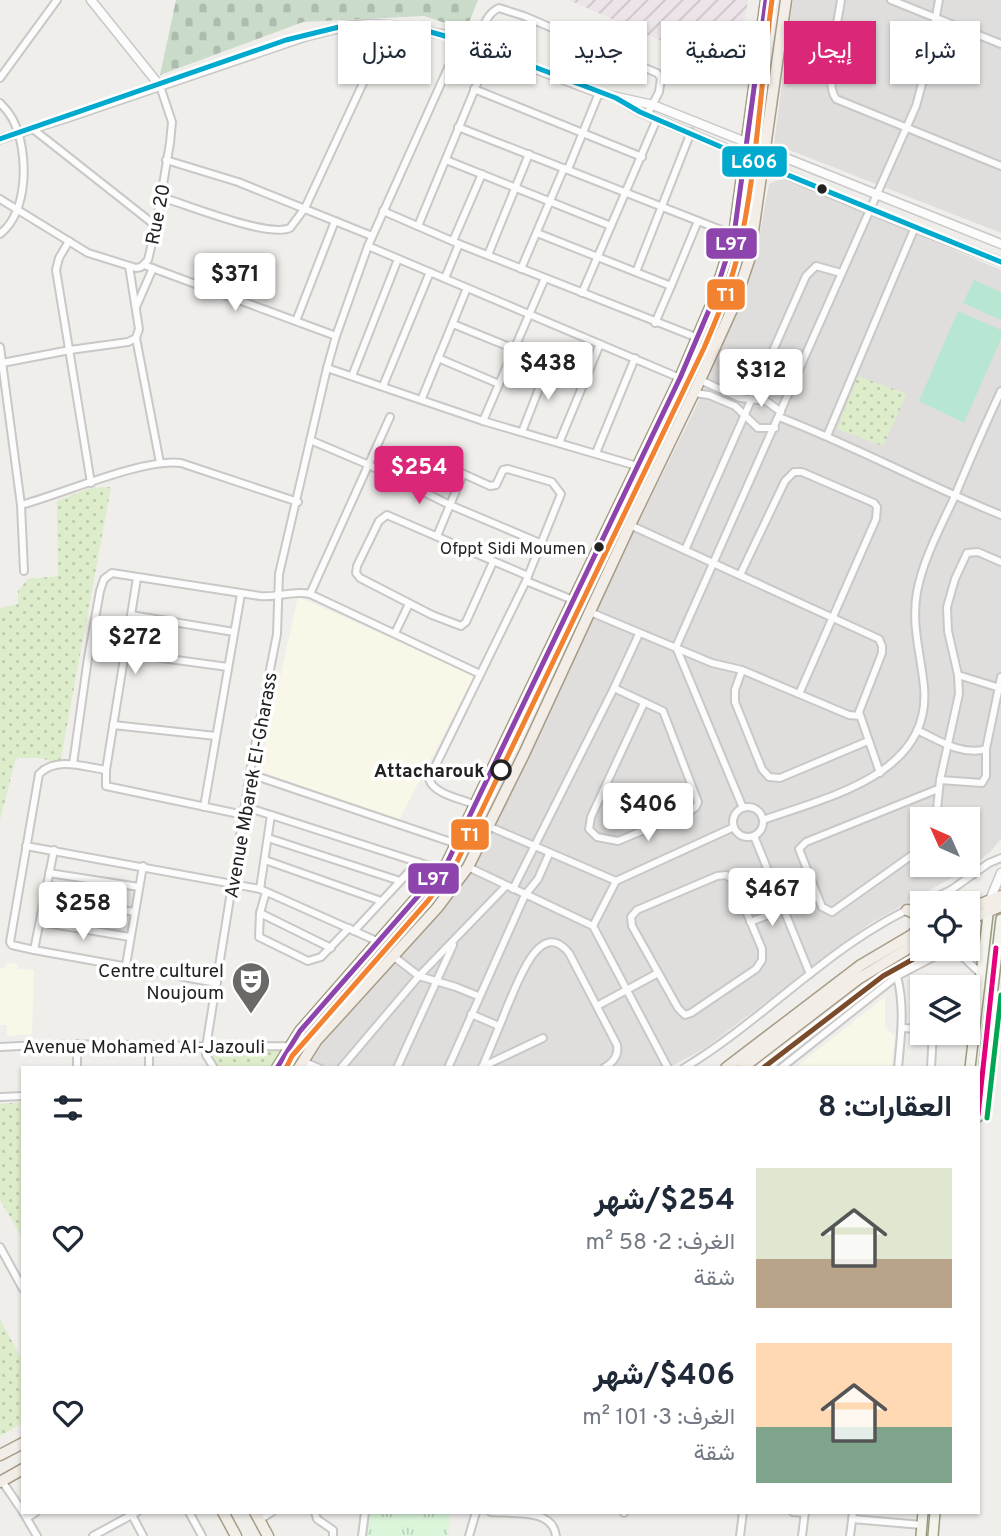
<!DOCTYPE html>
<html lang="ar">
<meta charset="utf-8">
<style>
:root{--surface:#fff;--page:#f6f6f7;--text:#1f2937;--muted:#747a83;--accent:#db2777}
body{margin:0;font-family:Overpass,Vazirmatn,sans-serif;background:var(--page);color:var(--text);direction:rtl;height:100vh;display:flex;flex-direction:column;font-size:26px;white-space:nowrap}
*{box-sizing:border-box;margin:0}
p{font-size:23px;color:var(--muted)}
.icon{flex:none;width:38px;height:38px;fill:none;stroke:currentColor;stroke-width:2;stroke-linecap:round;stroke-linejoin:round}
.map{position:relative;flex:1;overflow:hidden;direction:ltr}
.drawer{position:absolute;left:21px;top:1066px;width:959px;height:448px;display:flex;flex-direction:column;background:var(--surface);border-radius:0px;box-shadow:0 2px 5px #0004;direction:rtl}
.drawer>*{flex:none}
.banner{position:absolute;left:21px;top:21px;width:959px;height:63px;direction:rtl;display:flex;gap:14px}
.needle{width:46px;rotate:315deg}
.controls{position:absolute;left:910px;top:807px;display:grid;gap:14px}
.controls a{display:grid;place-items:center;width:70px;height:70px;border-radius:0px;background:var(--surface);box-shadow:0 2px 5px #0004;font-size:35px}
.price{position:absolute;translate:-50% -60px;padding:0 16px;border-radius:7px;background:#fff;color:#222;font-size:23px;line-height:46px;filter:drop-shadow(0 2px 4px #0008)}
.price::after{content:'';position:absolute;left:50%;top:42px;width:21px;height:16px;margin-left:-10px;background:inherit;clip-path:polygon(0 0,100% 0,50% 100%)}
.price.active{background:var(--accent);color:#fff}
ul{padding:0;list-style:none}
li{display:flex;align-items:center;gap:21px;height:175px;padding:0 28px}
li span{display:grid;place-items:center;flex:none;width:196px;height:140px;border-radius:0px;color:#555}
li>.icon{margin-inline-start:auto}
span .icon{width:84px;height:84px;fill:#fffc;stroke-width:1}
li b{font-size:30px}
h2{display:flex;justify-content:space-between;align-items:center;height:84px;padding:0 28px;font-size:30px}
.pill{padding:0 24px;border-radius:0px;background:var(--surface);box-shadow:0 2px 5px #0004;font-size:24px;line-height:63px}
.pill.active{background:var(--accent);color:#fff}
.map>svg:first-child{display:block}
</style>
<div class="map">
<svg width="1001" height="1536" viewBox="0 0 1001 1536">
<defs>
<pattern id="industrial-furrows" width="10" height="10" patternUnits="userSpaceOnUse" patternTransform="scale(1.75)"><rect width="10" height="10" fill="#ede4e9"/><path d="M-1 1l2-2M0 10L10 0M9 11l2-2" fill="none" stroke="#cbc3c8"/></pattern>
<pattern id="grass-dots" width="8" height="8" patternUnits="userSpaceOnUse" patternTransform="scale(1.75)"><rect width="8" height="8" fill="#ddeccb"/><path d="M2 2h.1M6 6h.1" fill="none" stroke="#bdcaae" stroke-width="1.8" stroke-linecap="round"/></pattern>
<pattern id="cemetery-stones" width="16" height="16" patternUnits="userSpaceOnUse" patternTransform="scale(1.75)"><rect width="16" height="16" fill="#cadbca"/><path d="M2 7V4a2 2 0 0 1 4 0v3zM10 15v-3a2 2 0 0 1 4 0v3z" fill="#adbcad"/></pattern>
<pattern id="park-tufts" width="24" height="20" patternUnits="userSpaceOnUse" patternTransform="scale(1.75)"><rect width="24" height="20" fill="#daf5da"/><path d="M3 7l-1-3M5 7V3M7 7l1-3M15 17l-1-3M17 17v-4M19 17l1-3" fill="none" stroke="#bbd2bb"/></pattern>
</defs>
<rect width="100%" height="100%" fill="#f0eeeb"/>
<!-- residential -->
<g fill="#dfdedc" fill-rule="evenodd">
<polygon points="793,0 1001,0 1001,233 774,144"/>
<path d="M778 180H787L813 190 1001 270V839L990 852 971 867 869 924 705 1048 670 1067 307 1068 322 1044 455 894 477 861 598 603 695 409 740 304 755 258 769 184ZM922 819H968V864H922Z"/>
</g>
<!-- industrial -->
<polygon fill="url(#industrial-furrows)" points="569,0 748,0 736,74"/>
<!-- education -->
<g fill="#f8f7e8">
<polygon points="298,597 475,675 399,820 259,771"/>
<polygon points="6,963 18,964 17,969 34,970 32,1034 7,1036 7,1025 0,1025 0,968 6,967"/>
<polygon points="885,997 885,1027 895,1036 891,1067 796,1067"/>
</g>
<!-- grass -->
<g fill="url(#grass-dots)">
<polygon points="858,376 907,394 883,446 837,429"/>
<polygon points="111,487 60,764 41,758 16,758 0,820 0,608 18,604 18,591 28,579 58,576 57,501 90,488"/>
<polygon points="287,1049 276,1068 218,1067 206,1050"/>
<polygon points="23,1102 23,1239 0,1200 0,1104"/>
<polygon points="0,1319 23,1362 23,1423 0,1436"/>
</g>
<!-- cemetery -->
<polygon fill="url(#cemetery-stones)" points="176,0 478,0 466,30 424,16 303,22 160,75"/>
<!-- park -->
<polygon fill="url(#park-tufts)" points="369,1512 450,1512 448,1536 366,1536"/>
<!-- pitch -->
<g fill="#b7e6d2">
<polygon points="974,280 1001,292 1001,320 963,303"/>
<polygon points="958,311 1001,330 1001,339 964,423 919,401"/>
</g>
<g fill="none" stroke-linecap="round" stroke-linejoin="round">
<!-- minor casing -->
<g stroke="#c9c8c7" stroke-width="10">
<g id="minor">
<path d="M841 0C838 22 823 82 836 99L1001 166"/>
<polyline points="891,0 1001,44"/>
<path d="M477 45C482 31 485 14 499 8L524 16 657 73 661 78 659 92 647 115"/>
<polyline points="0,78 57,0"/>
<polyline points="474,89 642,157"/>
<path d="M0 103C5 108 10 114 13 120 29 151 29 211 0 234"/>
<polyline points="458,127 734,235"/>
<polyline points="33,129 156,226"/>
<polyline points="166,160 238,182 372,236"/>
<polyline points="446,160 611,226"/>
<polyline points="568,169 599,93"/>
<path d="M161 197C188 205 268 238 290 228L305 208 390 25"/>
<polyline points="0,199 88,253 136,268 141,267 148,260 156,226 170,143 172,122 160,86"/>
<polyline points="383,211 459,244 698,338"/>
<polyline points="418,226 491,50"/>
<polyline points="537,233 671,286 655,323"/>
<polyline points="69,241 59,258 56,270 91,483"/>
<polyline points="453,241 482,174"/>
<polyline points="368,246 680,378"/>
<polyline points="488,255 529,154"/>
<polyline points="144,265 336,336"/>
<polyline points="129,266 139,329 136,338 160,463"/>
<polyline points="521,269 564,168"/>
<polyline points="636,272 691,132"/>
<polyline points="445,278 459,244"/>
<polyline points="671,286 698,221"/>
<polyline points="582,293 657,119"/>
<polyline points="136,307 153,268"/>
<polyline points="296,321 335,221"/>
<polyline points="453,324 586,378"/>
<polyline points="0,347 21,505 24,571"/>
<polyline points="438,358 499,384"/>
<polyline points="2,363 70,350 128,342 136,338"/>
<polyline points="327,368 483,421 637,466"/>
<polyline points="352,376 398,259"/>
<polyline points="700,380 740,398 766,401 781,412"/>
<polyline points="383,386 430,272"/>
<polyline points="694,393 709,395 735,406 758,428 775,428"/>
<polyline points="422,398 467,288"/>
<path d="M779 417C855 446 926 485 1001 515"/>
<polyline points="483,421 545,278"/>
<polyline points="522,432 549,363"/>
<polyline points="827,436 915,227"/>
<polyline points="310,440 369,465 450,505 540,543"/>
<polyline points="559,443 600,344"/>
<path d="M439 453 438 459 442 464 490 486 496 485 503 470 508 469 552 482 561 494 526 581 429 779C433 794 462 799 476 805"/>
<polyline points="596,453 635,358"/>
<path d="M21 505C62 494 143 458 181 463L298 502"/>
<polyline points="630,525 879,639 882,646 882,653 859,712 880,773"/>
<polyline points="437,536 463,474"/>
<polyline points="685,550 806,276 816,266 841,273"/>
<polyline points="493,562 466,622 461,626 432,615 360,578 356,573 357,566 379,521 387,515 528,576"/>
<polyline points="740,575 785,481 794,472 802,472 874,503 877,507 876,519 799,694"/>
<polyline points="137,578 106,770 106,786 244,815"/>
<polyline points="526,581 573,600"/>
<polyline points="310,594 390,417"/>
<polyline points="590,612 712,663 742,670 849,715 860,716"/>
<polyline points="131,615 234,632"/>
<polyline points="395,633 409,604"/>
<polyline points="125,653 228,667"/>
<polyline points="742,670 735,690 735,702 762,769 769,777 780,778 868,741"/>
<polyline points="958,675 1000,688"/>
<polyline points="614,688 663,711 698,802 696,807 690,811 618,841 597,837 589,829 591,817 644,703"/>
<polyline points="113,725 216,736"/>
<path d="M919 731C940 741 963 756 986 749L1001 677"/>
<path d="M73 764 88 658 100 591 104 579 112 573 260 596C278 598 292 590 310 594L480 674"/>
<path d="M106 770C84 767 57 756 39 774L10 942 12 945 34 950 217 983"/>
<polyline points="250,774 457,844"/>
<polyline points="940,780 982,783 986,776 986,749"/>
<polyline points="204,807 241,594"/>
<polyline points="246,807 442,870"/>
<circle cx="748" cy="822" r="15"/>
<polyline points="743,808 676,647 916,106 927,65 939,0"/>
<polyline points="936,819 940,780 959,694 958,675 948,631 947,607 955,579 967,553 978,552 1001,562"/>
<path d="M763 820C827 797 932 775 924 687 921 655 911 625 917 592 923 560 940 528 954 498 969 462 984 427 1001 391"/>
<polyline points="488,826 616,881 734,827"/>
<polyline points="754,836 810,974"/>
<polyline points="268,838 400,881"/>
<polyline points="26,846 260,889 379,942"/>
<polyline points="922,848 832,912 822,907 799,849 806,842 938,789"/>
<polyline points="265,860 381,901"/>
<polyline points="468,867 593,926 668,1068"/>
<polyline points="49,873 139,887"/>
<polygon points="726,875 733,880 762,949 762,960 756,969 691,1013 685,1015 678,1008 632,926 631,917 637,910 717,876"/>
<polyline points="260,889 271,815"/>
<polyline points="513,889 614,688 639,634"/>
<polyline points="266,892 260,913 259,937 308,961 321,957 349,928"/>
<polyline points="45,898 135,912"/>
<polyline points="923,903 951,890 989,863 1001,858"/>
<polyline points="785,911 818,897"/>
<polyline points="260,913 331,948"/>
<polyline points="40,922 130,937"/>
<polyline points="750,922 784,909"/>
<polyline points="593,926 616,881"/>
<polyline points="354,931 418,862"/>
<polyline points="34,950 54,850"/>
<polyline points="960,954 980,973"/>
<polyline points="393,956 419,976 456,987 478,996"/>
<polyline points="126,965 143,866"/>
<path d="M897 976C905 1007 901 1036 898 1068"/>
<polyline points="597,1006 658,973"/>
<polyline points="471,1014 499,1026"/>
<polyline points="902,1028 922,1029"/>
<path d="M0 1047C96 1041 193 1048 289 1046"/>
<polyline points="149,1047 149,1068"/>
<polyline points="302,1061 319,1068"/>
<polyline points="482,1067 543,1038"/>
<polyline points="77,1068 77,1044"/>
<polyline points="214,1068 206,1055 206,1047 252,761 277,634 279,574 327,368 336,336 368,246 461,39"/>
<polyline points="341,1068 419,976 506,886"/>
<polyline points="397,1068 453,945"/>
<polyline points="448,1068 525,895 538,879 549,854"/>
<path d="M482 1068C490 1048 499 1028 507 1007 516 988 539 915 569 953L617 1045C619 1056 613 1062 604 1068"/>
<path d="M684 1068C767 1018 833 941 922 903"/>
<polyline points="781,1068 897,976 937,955 953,952 968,954 983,945"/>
<polyline points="931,1068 933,1032"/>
<polyline points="0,1097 23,1096"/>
<polyline points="0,1247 23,1289"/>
<polyline points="2,1481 23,1512"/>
<polyline points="23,1512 37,1536"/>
<polyline points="189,1512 202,1536"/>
<polyline points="315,1512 317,1519 333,1530 333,1536"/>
<path d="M491 1512C512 1514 553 1508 556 1536"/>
<polyline points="793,1512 805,1513"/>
<polyline points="624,1513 624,1512"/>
<polyline points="132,1515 143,1536"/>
<polyline points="27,1518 36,1512"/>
<polyline points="852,1519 922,1525"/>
<polyline points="259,1520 272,1512"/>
<polyline points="93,1536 137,1512"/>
<polyline points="362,1536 365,1512"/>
<polyline points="469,1536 476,1512"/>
<polyline points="740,1536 743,1512"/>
<polyline points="802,1536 805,1512"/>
<polyline points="850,1536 853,1512"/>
</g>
</g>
<!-- tertiary casing -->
<g stroke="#c9c8c7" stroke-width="11">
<g id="tertiary">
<polyline points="91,0 160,86"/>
<polyline points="622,101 640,112 870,210 1001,262"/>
<polyline points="0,139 69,117 304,37 347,26 370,24 390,25 446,35 599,93 653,105 1001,244"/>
<polyline points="990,900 1001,873"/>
</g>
</g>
<!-- secondary casing -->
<g stroke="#999a82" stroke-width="12">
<g id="secondary">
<polyline points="970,1068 989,906"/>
<polyline points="978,1117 1001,919"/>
<polyline points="921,1536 923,1512"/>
<polyline points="933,1536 935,1512"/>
</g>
</g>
<!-- primary casing -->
<g stroke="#a79c86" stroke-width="13">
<g id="primary">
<polyline points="968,909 1001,896"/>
<path d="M907 910C919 914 922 922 914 933"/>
<polyline points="968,920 1001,906"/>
<polyline points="277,1068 300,1031 447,863 680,378 712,303 734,235 766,0"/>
<polyline points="299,1068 316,1041 437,908 468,867 524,754 630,525 700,380 734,305 749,260 786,0"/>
<polyline points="726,1068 861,965 922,929"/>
<polyline points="742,1068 858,979 922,940"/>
<polyline points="0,1455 23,1443"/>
<polyline points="0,1482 23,1469"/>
<polyline points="223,1512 236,1536"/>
<polyline points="255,1512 268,1536"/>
</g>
</g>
<!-- minor -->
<use href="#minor" stroke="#fdfcfc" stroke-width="6"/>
<!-- tertiary -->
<use href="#tertiary" stroke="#fdfcfc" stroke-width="8"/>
<!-- secondary -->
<use href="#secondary" stroke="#f4f4ed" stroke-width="9"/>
<!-- primary -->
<use href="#primary" stroke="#f3ede7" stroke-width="10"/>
<!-- bus-1 casing -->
<g stroke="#fff" stroke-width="10">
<polyline id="bus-1" points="277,1068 300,1031 447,863 680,378 712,303 734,235 766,0"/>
</g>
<!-- bus-2 casing -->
<g stroke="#fff" stroke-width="10">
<polyline id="bus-2" points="0,139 286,40 339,27 390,25 420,29 477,45 616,98 640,112 756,162 1001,262"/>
</g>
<!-- bus-3 casing -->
<g stroke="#fff" stroke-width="10">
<polyline id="bus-3" points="987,1118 1001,995"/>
</g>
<!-- bus-4 casing -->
<g stroke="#fff" stroke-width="10">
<polyline id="bus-4" points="978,1115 996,948"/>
</g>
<!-- bus-1 -->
<use href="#bus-1" stroke="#8e44ad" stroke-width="5"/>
<!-- bus-2 -->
<use href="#bus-2" stroke="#00a9ce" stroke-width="5"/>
<!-- bus-3 -->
<use href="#bus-3" stroke="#00a651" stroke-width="5"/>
<!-- bus-4 -->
<use href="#bus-4" stroke="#e5007d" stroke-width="5"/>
<!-- tram-1 casing -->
<g stroke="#fff" stroke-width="10">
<path id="tram-1" d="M286 1068 292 1056 427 902 455 866 704 348C716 320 728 292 736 262 757 177 760 87 772 0"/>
</g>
<!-- tram-2 casing -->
<g stroke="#fff" stroke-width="10">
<polyline id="tram-2" points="763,1068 883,976 933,948"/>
</g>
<!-- tram-1 -->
<use href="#tram-1" stroke="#f38230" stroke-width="5"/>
<!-- tram-2 -->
<use href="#tram-2" stroke="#7a4b2a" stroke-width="5"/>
</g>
<!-- icons -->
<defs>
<g id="theatre-pin" transform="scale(2.0125)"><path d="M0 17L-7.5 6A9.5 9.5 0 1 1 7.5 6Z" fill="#6a6968" stroke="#fff"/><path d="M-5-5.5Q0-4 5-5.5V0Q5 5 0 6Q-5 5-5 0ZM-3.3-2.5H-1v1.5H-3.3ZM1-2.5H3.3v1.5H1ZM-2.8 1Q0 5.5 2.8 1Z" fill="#fff"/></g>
</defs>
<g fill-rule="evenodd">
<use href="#theatre-pin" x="251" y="981"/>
</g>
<!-- markers -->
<g fill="#222" stroke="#fff" stroke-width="2.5">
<circle cx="822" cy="189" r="6"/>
<circle cx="599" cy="547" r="6"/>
</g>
<circle fill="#fff" stroke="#222" stroke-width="3.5" cx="501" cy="770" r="9"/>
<g text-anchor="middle" stroke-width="7" stroke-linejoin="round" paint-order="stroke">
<!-- bus labels -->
<g font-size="17" fill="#222" stroke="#fff" text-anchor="end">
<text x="586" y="554">Ofppt Sidi Moumen</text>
</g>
<!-- street labels -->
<g font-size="19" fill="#222" stroke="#fff">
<text transform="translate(157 214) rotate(-79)" y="7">Rue 20</text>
<text transform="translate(250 785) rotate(-80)" y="7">Avenue Mbarek El-Gharass</text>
<text x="144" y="1053">Avenue Mohamed Al-Jazouli</text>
</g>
<!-- stop labels -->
<g font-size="19" font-weight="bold" fill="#222" stroke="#fff" text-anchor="end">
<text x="485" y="777">Attacharouk</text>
</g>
<!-- poi labels -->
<g font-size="19" fill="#222" stroke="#fff" text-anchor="end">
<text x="224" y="977">Centre culturel<tspan x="224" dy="22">Noujoum</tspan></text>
</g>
</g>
<g stroke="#fff" stroke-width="2.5">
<rect x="721" y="145" width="67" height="33" rx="7" fill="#00a9ce"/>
<rect x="705" y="227" width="53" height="33" rx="7" fill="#8e44ad"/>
<rect x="706" y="278" width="40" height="33" rx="7" fill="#f38230"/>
<rect x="450" y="818" width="40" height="33" rx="7" fill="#f38230"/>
<rect x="407" y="862" width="53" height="33" rx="7" fill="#8e44ad"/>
</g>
<g font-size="19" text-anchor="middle" font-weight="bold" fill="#fff">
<text x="754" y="168">L606</text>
<text x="731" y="250">L97</text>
<text x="726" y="301">T1</text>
<text x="470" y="841">T1</text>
<text x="433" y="885">L97</text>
</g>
</svg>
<div class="controls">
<a><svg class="needle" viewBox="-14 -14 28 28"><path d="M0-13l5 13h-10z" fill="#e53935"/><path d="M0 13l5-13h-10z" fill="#747a83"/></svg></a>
<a><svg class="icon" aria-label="locate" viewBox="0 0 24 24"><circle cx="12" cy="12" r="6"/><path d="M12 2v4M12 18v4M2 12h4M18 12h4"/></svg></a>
<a><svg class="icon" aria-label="layers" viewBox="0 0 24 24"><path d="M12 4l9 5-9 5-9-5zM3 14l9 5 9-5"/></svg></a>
</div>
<b class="price" style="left:235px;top:313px">$371</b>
<b class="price" style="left:548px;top:402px">$438</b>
<b class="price" style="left:761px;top:409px">$312</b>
<b class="price active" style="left:419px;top:506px">$254</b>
<b class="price" style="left:135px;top:676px">$272</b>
<b class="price" style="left:648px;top:843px">$406</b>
<b class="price" style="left:772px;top:928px">$467</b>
<b class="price" style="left:83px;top:942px">$258</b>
<div class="banner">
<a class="pill">شراء</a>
<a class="pill active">إيجار</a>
<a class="pill">تصفية</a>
<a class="pill">جديد</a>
<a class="pill">شقة</a>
<a class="pill">منزل</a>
</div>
<section class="drawer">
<h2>العقارات: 8<svg class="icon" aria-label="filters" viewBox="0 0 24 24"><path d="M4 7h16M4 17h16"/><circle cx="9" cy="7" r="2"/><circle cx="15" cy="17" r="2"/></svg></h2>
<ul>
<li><span style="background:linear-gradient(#dfe7d0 65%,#b9a48a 0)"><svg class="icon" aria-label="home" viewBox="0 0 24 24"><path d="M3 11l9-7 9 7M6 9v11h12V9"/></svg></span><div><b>$254/شهر</b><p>الغرف: 2 · 58 m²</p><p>شقة</p></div><svg class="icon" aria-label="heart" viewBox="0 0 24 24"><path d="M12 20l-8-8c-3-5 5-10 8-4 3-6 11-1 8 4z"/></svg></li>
<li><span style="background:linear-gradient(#ffd9b3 60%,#7fa58c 0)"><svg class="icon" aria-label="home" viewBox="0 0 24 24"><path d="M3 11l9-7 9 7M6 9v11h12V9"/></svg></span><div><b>$406/شهر</b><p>الغرف: 3 · 101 m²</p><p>شقة</p></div><svg class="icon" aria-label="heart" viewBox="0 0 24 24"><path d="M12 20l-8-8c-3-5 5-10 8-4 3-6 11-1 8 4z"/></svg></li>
</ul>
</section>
</div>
